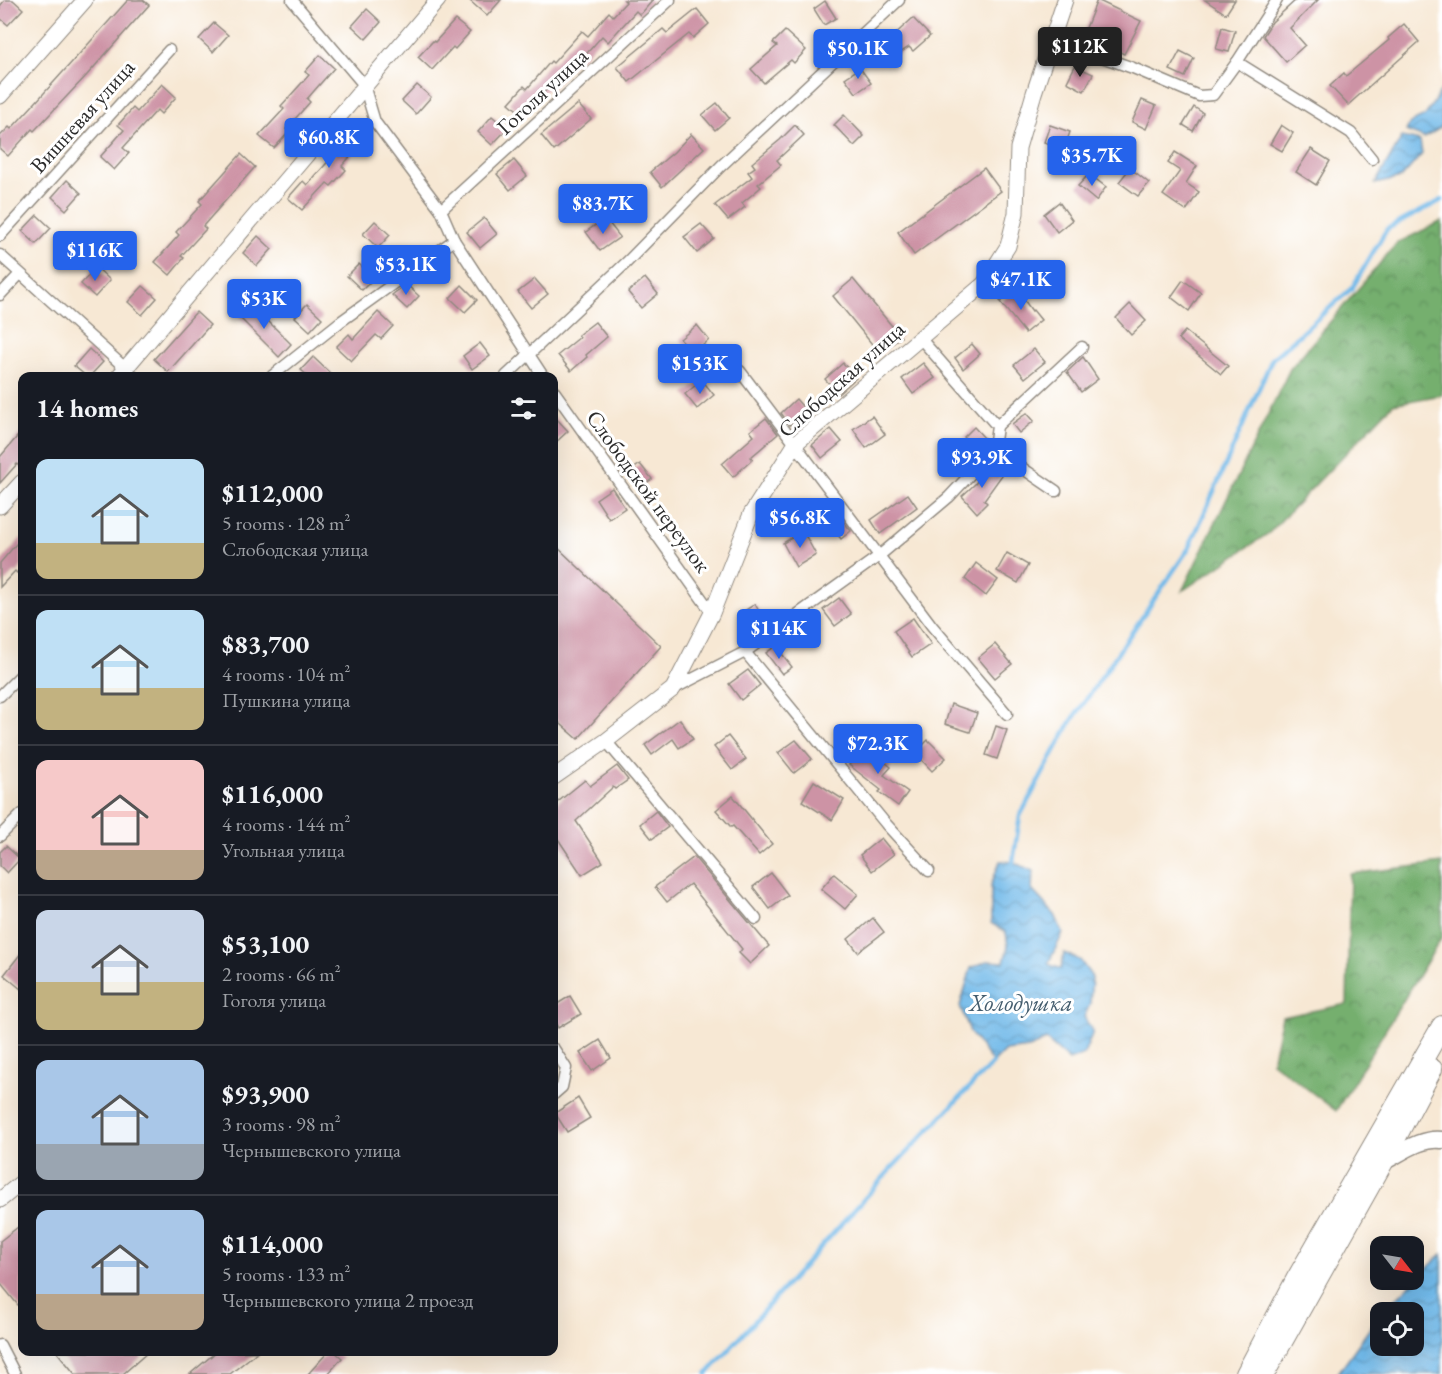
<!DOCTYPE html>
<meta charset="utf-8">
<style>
:root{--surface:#171b24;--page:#20242c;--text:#f1f3f6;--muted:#9ea1a6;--line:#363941;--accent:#2563eb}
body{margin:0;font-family:"EB Garamond",serif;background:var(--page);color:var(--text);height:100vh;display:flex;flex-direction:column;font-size:22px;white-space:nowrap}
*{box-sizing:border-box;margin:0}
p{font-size:20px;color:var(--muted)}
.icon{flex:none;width:33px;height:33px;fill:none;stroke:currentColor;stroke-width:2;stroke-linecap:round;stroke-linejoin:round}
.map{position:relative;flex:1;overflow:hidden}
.panel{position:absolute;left:18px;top:372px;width:540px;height:984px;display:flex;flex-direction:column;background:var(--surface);border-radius:12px;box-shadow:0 6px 24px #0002}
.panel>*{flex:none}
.needle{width:39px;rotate:121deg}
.buttons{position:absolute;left:1370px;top:1236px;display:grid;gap:12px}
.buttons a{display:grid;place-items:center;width:54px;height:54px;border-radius:12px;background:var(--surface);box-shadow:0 6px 24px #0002;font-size:30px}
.price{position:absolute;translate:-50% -51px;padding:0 14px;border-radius:6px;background:var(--accent);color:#fff;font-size:20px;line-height:39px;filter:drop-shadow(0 2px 3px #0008)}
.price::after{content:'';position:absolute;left:50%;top:36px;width:18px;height:14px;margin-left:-9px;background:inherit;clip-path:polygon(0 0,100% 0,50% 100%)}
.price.on{background:#222;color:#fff}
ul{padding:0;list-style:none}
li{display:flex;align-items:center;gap:18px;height:150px;padding:0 18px}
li+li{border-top:2px solid var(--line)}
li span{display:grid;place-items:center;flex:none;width:168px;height:120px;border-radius:12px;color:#555}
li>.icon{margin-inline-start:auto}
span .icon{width:72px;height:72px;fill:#fffc;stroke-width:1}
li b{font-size:26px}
h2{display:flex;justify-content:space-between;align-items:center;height:72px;padding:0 18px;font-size:26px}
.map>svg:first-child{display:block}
</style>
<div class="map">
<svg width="1442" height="1374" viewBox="0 0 1442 1374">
<defs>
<pattern id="forest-crowns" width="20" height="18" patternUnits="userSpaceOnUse" patternTransform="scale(1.5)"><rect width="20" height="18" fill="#74af6e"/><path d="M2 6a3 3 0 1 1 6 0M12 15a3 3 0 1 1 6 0" fill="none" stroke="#5f8f5b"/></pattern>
<pattern id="water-waves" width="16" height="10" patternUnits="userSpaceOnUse" patternTransform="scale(1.5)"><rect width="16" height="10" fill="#71b9e9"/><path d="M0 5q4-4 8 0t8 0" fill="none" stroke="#5d97bd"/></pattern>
</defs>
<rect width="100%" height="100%" fill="#fff"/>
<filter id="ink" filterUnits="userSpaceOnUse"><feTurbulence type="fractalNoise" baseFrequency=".0167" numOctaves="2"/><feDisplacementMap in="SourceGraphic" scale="12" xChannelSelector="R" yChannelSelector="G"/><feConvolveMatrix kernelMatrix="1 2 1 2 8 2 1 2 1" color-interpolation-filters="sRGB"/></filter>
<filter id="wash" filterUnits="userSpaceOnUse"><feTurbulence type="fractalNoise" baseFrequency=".008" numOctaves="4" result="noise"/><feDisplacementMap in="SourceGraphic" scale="24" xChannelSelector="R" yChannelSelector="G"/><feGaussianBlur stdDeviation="1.35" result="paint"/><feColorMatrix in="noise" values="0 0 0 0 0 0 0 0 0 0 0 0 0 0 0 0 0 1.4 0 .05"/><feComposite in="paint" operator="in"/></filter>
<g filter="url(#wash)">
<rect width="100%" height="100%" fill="#f7e8d4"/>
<!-- forest -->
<g fill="url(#forest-crowns)" stroke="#506d4c" stroke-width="1.5">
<polygon points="1442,221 1442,395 1393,404 1269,533 1182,591 1290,369 1397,243"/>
<polygon points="1442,863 1442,937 1336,1111 1272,1062 1282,1017 1347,1004 1350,874"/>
</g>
<!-- water -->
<g fill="url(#water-waves)" stroke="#4e728a" stroke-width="1.5">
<polygon points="1442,89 1442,127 1424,138 1406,131 1410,123 1425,116"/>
<polygon points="1402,137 1420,141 1422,154 1401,178 1375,184"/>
<polygon points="1000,861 1013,862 1033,871 1032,890 1055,915 1063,933 1048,964 1061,969 1064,953 1080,960 1092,977 1090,1004 1084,1017 1093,1032 1084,1054 1069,1060 1046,1040 1029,1048 1005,1051 993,1063 971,1034 960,1006 971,968 987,961 1004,962 1008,947 1006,932 991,923 991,885"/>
<polygon points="1442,1254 1442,1374 1337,1374 1380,1314 1380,1346 1413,1346 1413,1312 1382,1312"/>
</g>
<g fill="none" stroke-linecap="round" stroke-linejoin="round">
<!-- stream -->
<g stroke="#71b9e9" stroke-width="4.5">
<polyline points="1013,862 1020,816 1069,725 1189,548 1272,359 1352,288 1387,229 1442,200"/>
<polyline points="707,1374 891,1169 993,1063"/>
</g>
</g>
<g id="blocks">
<!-- building -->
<g fill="#cd93a5">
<polygon points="5,0 13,0 23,9 8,25 0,18 0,6"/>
<polygon points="128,0 143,0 149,5 87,75 34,131 32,129 8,156 0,149 0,136 9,127 11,129 35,103"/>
<polygon points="469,0 501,0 487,16"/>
<polygon points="624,0 653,0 640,15 636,11 608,42 602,36 581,60 579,58 551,90 548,88 523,115 509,103 524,86 527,89 551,61 553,63 582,31 588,36 609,12 613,16 626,2"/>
<polygon points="1097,0 1141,21 1124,54 1104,44 1105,42 1084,33"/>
<polygon points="1205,0 1235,0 1226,14"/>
<polygon points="1296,0 1318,0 1290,28 1305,45 1286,62 1263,36 1272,22"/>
<polygon points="825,1 836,18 824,25 814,9"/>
<polygon points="367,9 381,22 366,39 352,26"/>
<polygon points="697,9 709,24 693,38 689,34 629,82 617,67 663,29 667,33"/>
<polygon points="913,18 930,36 913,51 909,47 886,62 877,46 892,37"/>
<polygon points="455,20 470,32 455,49 453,47 432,70 418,57 433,41 435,42"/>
<polygon points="214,23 228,35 213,52 199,39"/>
<polygon points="1404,24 1419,42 1348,105 1330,86 1344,73 1346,76 1389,40 1388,38"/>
<polygon points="1222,27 1235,31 1229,52 1216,49"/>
<polygon points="785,31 806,50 794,63 791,60 764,83 751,69 777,46 773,43"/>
<polygon points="1180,51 1194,58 1185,77 1170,70"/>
<polygon points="320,55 334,68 307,99 310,102 286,129 289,132 274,148 259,136 284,109 281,106 309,75 305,72"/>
<polygon points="1075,66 1093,74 1084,91 1067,82"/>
<polygon points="860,68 871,83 856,93 845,78"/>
<polygon points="162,84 176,97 161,114 157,110 123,148 129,153 114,170 100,157 124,130 118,125 133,108 137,112"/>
<polygon points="417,85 431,97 416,114 402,101"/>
<polygon points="1142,100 1156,106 1146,129 1132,122"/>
<polygon points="717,103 729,118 715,130 702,115"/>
<polygon points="578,104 591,119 554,151 541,135"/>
<polygon points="1194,107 1203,113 1193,131 1183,125"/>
<polygon points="844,115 864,136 854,146 834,125"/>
<polygon points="492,116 507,129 492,145 478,132"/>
<polygon points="353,124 367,137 342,166 346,170 331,186 327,183 302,210 288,198 303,181 307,185 343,145 338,141"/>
<polygon points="795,125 804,135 777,160 781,165 758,184 761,187 742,203 745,207 728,220 715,205 752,177 748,172 755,167 752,163 780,140"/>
<polygon points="1050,125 1070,132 1064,149 1044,142"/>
<polygon points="1281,125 1293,133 1282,151 1270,144"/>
<polygon points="691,134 704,148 662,187 650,172 674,152"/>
<polygon points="1311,149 1330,161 1316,185 1296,172"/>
<polygon points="1175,152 1197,166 1186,183 1199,192 1186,211 1163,195 1180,171 1168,163"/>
<polygon points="241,154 255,167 203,226 206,229 181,256 184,258 170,275 155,262 179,235 176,232 202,204 199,201"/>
<polygon points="514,160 527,176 510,190 497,174"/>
<polygon points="984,168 1001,191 914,255 898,232"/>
<polygon points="1130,168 1149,183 1138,196 1119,182"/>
<polygon points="1089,174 1106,187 1096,201 1078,186"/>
<polygon points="67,180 81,193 66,210 52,197"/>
<polygon points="1059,202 1072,220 1057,232 1044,214"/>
<polygon points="37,215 51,228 36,244 22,231"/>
<polygon points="484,218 497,234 480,248 467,232"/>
<polygon points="605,218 620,237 600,251 586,232"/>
<polygon points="375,221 390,235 378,248 363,234"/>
<polygon points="701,224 714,239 697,253 684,237"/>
<polygon points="258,236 272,249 257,266 243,253"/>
<polygon points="359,264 374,278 362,290 347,276"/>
<polygon points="96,267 110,280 95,297 81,284"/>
<polygon points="645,278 658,294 641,308 628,292"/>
<polygon points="535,279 548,294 531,308 518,292"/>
<polygon points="853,279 901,337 880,354 833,296"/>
<polygon points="1183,280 1201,293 1189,311 1171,297"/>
<polygon points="406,284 419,296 407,309 392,295"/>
<polygon points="462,285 477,300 465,312 450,298"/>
<polygon points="143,286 157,298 142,315 128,302"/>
<polygon points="1017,290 1032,311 1033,310 1041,320 1025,333 1000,302"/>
<polygon points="250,303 291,344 279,357 238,316"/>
<polygon points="307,304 322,318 310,331 295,317"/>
<polygon points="1130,304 1146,321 1131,335 1116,318"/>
<polygon points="196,312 210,325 168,372 154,359"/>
<polygon points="378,312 393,326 381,339 376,335 351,361 336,347 349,334 353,339"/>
<polygon points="595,322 607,337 586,355 587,357 571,371 558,355 580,337 578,335"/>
<polygon points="697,325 709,340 693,354 680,339"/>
<polygon points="1185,331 1228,366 1221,374 1178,339"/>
<polygon points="480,343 490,356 472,369 463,356"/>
<polygon points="972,344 980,354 963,369 955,358"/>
<polygon points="89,349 103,362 90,376 86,376 74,366"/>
<polygon points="1034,349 1045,362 1025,378 1014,365"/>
<polygon points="313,357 333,376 308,376 301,370"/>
<polygon points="1083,357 1098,379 1081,392 1067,372"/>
<polygon points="843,363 856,378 838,394 825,379"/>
<polygon points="923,363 935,378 913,394 902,379"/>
<polygon points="702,380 714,395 697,409 685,394"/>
<polygon points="796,399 808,413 794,426 792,423 790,425 781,413"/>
<polygon points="1027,413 1034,421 1019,433 1012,424"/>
<polygon points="554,416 568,431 554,444"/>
<polygon points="872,416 885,434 866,448 853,429"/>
<polygon points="766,418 778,434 751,457 753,459 733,477 722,464 754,436 750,431"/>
<polygon points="974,427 987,441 978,452 964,437"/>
<polygon points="831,429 842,442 822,458 812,445"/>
<polygon points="22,431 22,469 17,464 0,483 0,457"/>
<polygon points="640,464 652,479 642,486 631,471"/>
<polygon points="990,465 1002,475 984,500 987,503 977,513 962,496 975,484"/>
<polygon points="612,488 625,508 609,519 596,499"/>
<polygon points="908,494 917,507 880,534 871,520"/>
<polygon points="835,511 851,531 841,539 825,519"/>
<polygon points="803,531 816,555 796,567 783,543"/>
<polygon points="22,537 22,566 17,573 15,571 0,587 0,563"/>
<polygon points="554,544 661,646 578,739 554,718"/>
<polygon points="1007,553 1028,565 1018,583 997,571"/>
<polygon points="976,563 998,580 986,596 965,579"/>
<polygon points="839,598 851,614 835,626 823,610"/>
<polygon points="755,604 765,622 751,630 741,613"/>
<polygon points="913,618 931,644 912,657 894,631"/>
<polygon points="995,644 1012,664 995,678 978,658"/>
<polygon points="776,646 792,667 782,674 766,653"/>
<polygon points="748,670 760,685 741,700 729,684"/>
<polygon points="951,704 977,713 970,732 945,724"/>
<polygon points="680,719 693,739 679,748 673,739 652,755 645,745"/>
<polygon points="996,726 1007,730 997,759 986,755"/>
<polygon points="728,736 746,759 732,770 714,747"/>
<polygon points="796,740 812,759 794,773 778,753"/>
<polygon points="928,740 946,758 932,771 915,753"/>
<polygon points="865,746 891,767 884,775 908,792 898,806 879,792 881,790 849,765"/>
<polygon points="617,766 628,780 615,789 613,787 576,821 603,862 582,875 554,833 554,805 585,780 590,786"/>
<polygon points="814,781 844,800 832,820 802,801"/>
<polygon points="733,796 772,844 759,855 733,826 731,827 716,810"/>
<polygon points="656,811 668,827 652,839 640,824"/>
<polygon points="881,838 894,854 872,871 860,855"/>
<polygon points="6,846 20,859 7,873 0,866 0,852"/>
<polygon points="694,857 769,946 750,964 739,953 742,949 690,884 667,902 655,887"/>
<polygon points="771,873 788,895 770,909 753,887"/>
<polygon points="834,874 858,894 845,909 821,889"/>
<polygon points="873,918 884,932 858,952 848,939"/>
<polygon points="22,952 22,990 4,975"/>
<polygon points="570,996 581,1014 558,1028 554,1020 554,1006"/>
<polygon points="600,1040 611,1058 592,1071 580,1053"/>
<polygon points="578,1098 590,1118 567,1132 555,1113"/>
<polygon points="22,1224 22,1310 0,1283 0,1241"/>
<polygon points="57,1352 148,1352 123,1374 75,1374"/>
<polygon points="216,1352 257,1352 230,1374 190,1374"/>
<polygon points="328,1352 335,1352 342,1358 328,1374 308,1374"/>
</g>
</g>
</g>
<g filter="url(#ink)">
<use href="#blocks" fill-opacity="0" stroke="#918a80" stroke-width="1.5"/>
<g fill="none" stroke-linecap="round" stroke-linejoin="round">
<!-- street casing -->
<g stroke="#918a80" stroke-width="13">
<g id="street">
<polyline points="292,0 364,85 375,122 441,210 454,240 543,376"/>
<polyline points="1051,39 1133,68 1199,96 1213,95 1237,62 1277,0"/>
<polyline points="1237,62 1351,133 1372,159"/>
<polyline points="441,210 670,0"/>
<polyline points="0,236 169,50"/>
<polyline points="0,255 134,376"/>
<polyline points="0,295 20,274"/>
<polyline points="920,338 997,426 994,449 1056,491"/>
<polyline points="740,371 932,626 1007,714"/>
<polyline points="272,376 340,322 454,240"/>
<polyline points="506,376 627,262 721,166 899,0"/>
<polyline points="554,391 712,613"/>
<polyline points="997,426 1082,347"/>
<polyline points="745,652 886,824 929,871"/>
<polyline points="673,689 745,652 879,556 949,497 994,449"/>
<polyline points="0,696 22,674"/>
<polyline points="606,741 756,919"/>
<polyline points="0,836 22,814"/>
<polyline points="554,1049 566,1068 562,1087 554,1094"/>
<polyline points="0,1345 15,1374"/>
</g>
</g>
<!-- secondary casing -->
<g stroke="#918a80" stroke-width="17">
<g id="secondary">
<polyline points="0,96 85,0"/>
<polyline points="119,376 438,0"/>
<polyline points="0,506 22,482"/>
<polyline points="554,777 606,741 673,689 712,613 751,514 796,443 984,284 1008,246 1016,213 1018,148 1034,93 1065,0"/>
<polyline points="0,1200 22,1182"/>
</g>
</g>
<!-- primary casing -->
<g stroke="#918a80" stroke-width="19">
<path id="primary" d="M1383 1162C1401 1153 1421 1137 1442 1140"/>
</g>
<!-- highway casing -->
<g stroke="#918a80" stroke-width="22">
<g id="highway">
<polyline points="1246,1374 1297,1278 1442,1026"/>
<polyline points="1264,1374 1383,1162 1432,1069"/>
</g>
</g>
<!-- street -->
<use href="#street" stroke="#fff" stroke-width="10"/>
<!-- secondary -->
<use href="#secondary" stroke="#fff" stroke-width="15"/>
<!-- primary -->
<use href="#primary" stroke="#fff" stroke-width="16"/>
<!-- highway -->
<use href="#highway" stroke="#fff" stroke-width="20"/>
</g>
</g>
<g text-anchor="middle" stroke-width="6" stroke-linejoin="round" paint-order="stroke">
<!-- street labels -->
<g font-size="22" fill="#2b2b2b" stroke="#fff">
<text transform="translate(542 91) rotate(-43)" y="8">Гоголя улица</text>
<text transform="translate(82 116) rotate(-48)" y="8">Вишневая улица</text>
<text transform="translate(841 379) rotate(-42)" y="8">Слободская улица</text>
<text transform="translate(649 491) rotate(54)" y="8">Слободской переулок</text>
</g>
<!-- water labels -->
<g font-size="24" font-style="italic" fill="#445d6e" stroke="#fff">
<text x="1021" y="1011">Холодушка</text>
</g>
</g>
</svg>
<div class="buttons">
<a><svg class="needle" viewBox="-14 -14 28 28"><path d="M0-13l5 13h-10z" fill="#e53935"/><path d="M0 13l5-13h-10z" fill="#9ea1a6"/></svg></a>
<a><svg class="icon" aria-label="locate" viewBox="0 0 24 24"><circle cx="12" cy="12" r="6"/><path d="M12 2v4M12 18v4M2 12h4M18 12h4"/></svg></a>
</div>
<b class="price on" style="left:1080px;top:78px">$112K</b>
<b class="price" style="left:858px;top:80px">$50.1K</b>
<b class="price" style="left:329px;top:169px">$60.8K</b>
<b class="price" style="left:1092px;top:187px">$35.7K</b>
<b class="price" style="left:603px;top:235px">$83.7K</b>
<b class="price" style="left:95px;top:282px">$116K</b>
<b class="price" style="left:406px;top:296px">$53.1K</b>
<b class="price" style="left:1021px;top:311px">$47.1K</b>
<b class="price" style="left:264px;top:330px">$53K</b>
<b class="price" style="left:700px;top:395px">$153K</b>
<b class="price" style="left:982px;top:489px">$93.9K</b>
<b class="price" style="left:800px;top:549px">$56.8K</b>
<b class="price" style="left:779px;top:660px">$114K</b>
<b class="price" style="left:878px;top:775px">$72.3K</b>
<section class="panel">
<h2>14 homes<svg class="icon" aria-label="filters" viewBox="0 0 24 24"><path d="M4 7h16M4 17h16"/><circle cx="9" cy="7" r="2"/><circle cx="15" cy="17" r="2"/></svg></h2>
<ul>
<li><span style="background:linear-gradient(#bfe0f5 70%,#c2b280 0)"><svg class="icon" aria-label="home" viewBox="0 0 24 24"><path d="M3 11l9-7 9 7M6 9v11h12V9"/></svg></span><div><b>$112,000</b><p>5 rooms · 128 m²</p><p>Слободская улица</p></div></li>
<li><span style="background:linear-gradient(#bfe0f5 65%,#c2b280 0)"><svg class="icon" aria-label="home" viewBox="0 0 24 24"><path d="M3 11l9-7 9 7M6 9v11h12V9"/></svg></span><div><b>$83,700</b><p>4 rooms · 104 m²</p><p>Пушкина улица</p></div></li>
<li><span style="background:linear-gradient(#f6c9c9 75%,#b9a48a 0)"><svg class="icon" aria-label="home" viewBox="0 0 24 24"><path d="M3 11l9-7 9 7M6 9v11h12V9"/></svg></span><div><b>$116,000</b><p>4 rooms · 144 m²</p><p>Угольная улица</p></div></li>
<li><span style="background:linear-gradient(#c9d6e8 60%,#c2b280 0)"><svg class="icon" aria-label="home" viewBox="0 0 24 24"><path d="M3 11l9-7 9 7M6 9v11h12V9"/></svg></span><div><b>$53,100</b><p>2 rooms · 66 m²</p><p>Гоголя улица</p></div></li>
<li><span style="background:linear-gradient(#a9c7e8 70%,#9aa5b1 0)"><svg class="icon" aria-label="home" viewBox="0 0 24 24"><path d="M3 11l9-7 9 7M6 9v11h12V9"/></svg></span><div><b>$93,900</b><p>3 rooms · 98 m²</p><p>Чернышевского улица</p></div></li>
<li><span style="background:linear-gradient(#a9c7e8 70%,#b9a48a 0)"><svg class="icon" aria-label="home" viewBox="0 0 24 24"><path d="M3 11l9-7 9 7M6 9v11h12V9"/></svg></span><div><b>$114,000</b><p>5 rooms · 133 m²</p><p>Чернышевского улица 2 проезд</p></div></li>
</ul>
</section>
</div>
